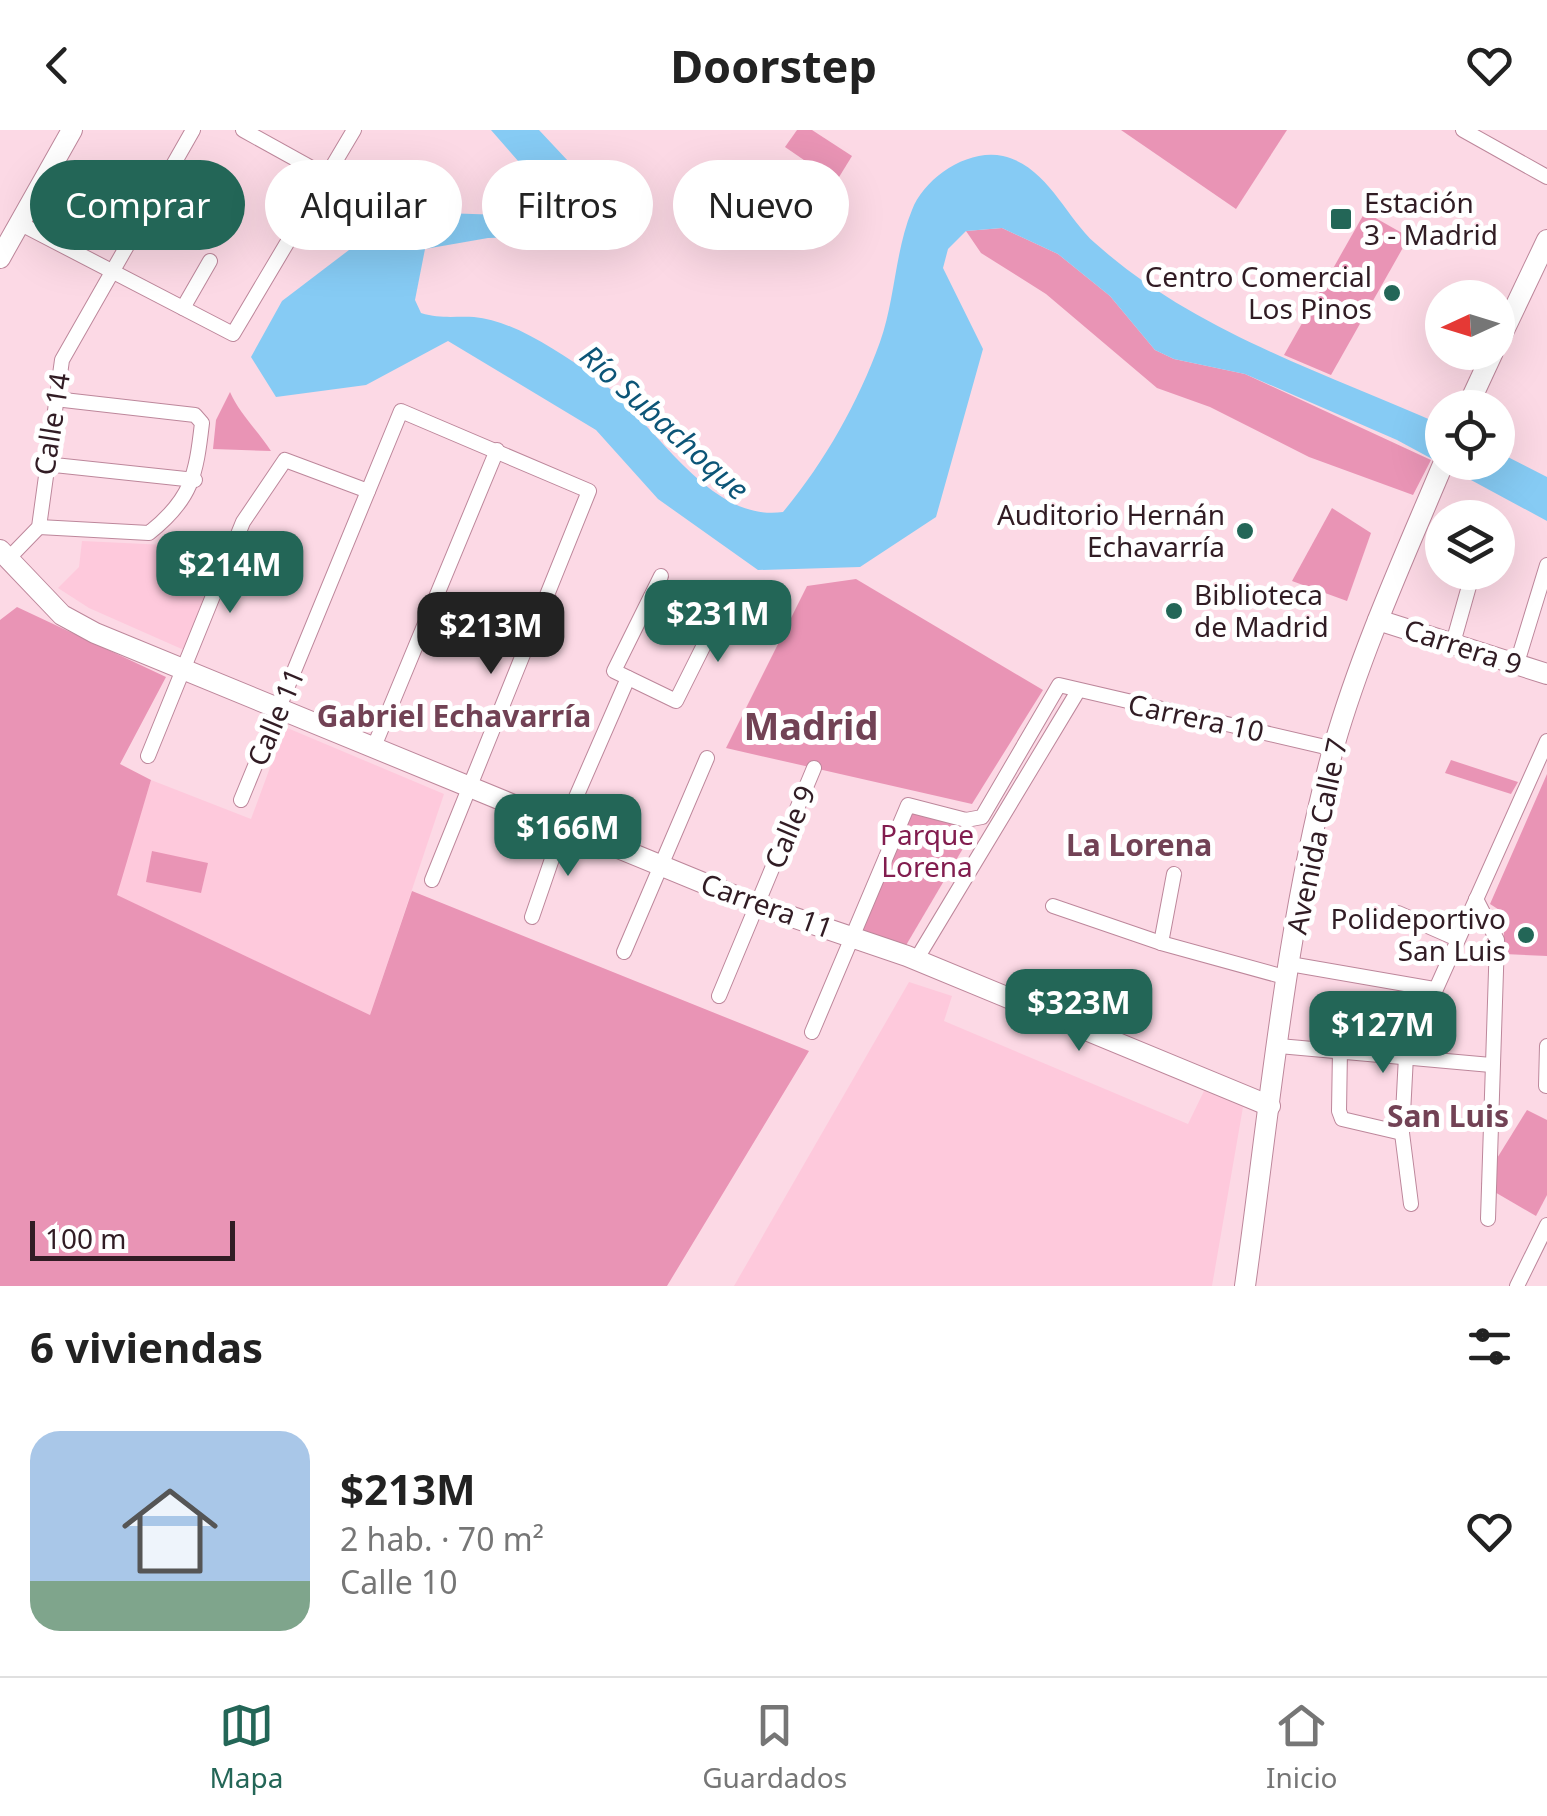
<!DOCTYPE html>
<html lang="es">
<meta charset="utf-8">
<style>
:root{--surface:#fff;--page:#f2f2f2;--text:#222;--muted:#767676;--line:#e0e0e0;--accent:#236657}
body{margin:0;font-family:"Noto Sans",sans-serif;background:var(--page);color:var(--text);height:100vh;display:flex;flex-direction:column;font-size:38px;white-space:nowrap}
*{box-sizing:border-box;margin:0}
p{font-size:32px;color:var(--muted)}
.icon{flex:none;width:55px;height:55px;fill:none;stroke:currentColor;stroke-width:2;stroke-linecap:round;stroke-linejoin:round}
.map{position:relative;height:1156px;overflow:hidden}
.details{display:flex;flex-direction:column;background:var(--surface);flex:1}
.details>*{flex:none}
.guide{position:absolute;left:30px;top:30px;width:1000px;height:90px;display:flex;gap:20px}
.needle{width:65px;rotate:266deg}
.controls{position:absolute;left:1425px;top:150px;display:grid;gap:20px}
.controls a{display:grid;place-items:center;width:90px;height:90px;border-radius:50%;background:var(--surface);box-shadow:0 10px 40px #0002;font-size:50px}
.scale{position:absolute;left:30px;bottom:25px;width:205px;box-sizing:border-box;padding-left:10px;border:5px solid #311c24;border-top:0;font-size:28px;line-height:35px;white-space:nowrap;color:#311c24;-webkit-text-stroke:8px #fff;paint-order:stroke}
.price{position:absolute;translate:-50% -85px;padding:0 22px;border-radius:20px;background:var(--accent);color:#fff;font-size:32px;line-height:65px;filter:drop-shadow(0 2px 5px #0008)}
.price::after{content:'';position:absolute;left:50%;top:60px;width:30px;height:22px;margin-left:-15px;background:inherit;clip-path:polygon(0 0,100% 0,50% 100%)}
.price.selected{background:#222;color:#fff}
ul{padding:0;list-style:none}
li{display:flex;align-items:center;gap:30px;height:250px;padding:0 30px}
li+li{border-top:2px solid var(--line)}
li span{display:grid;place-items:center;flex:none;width:280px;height:200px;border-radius:30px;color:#555}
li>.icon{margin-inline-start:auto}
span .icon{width:120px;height:120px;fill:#fffc;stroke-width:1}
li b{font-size:42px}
h2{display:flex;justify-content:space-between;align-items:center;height:120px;padding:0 30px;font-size:42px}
.chip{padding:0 35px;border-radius:45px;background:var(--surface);box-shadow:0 10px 40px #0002;font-size:35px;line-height:90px}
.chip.selected{background:var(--accent);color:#fff}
header{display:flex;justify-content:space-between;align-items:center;height:130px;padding:0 30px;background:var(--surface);font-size:45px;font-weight:700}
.tab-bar{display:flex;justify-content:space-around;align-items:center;height:140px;border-top:2px solid var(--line);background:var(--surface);font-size:28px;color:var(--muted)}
.tab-bar a{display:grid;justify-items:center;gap:5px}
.tab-bar .selected{color:var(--accent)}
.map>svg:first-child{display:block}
</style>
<header><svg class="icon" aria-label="back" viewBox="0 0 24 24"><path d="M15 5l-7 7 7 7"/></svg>Doorstep<svg class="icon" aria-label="heart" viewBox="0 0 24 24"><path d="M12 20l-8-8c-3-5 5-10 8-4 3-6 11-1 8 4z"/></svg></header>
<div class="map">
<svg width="1547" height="1156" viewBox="0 0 1547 1156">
<rect width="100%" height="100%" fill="#fcd9e5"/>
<!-- built -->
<g fill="#fec9dc">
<polygon points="82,411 208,417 218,428 184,520 89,478 58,458 79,437"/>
<polygon points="285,597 444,664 370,885 116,765 151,650 251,689"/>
<polygon points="909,852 952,866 944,891 1188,994 1204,961 1243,977 1212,1156 734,1156"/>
</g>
<!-- green -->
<g fill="#e994b5">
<polygon points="797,0 812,0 852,26 836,52 785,17"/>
<polygon points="1121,0 1287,0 1236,79"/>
<polygon points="1365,82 1409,107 1331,245 1284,225"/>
<polygon points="1002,98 1058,124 1110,166 1155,220 1174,229 1245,244 1431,330 1413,365 1309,327 1210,277 1157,258 1046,164 981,123 966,101"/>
<path d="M230 262C239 283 258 301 271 321L213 319 216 290Z"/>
<polygon points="1332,378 1371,403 1347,471 1292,451"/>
<polygon points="856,449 1043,560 972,674 726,618 807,456"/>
<polygon points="17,477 166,547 120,634 151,650 117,765 370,885 412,761 809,921 667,1156 0,1156 0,490"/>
<polygon points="1451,630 1518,652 1511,664 1445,643"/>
<polygon points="1547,644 1547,826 1504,824 1504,783 1490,774"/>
<polygon points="913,677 975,698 905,817 862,800"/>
<polygon points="152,721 208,733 201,763 146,752"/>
<polygon points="1527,980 1547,990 1547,1065 1536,1086 1481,1054"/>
</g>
<!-- water -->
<path fill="#86cbf4" d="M491 0H539L598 63 581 90 543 106 488 108 425 119 415 170 421 183C441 189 454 186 474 187 513 190 560 223 591 244 652 285 705 393 783 382 824 333 858 273 880 212 895 170 895 121 912 80 924 48 968 18 1003 26 1047 36 1065 86 1095 113 1193 201 1325 243 1442 295V332H1498V322L1547 347V391L1397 310 1245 244 1174 229 1155 220 1110 166 1058 124 1002 98 966 101 948 119 943 138 983 219 936 387 860 437 758 440 658 369 596 300 448 211 366 255 276 267 251 227 282 171 370 104 443 83 531 86 562 79 570 70 568 60 526 40Z"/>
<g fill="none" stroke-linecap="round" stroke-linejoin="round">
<!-- street casing -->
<g stroke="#bd879b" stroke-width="16">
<g id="street">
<polyline points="243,0 393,83"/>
<polyline points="1463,0 1547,47"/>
<polyline points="19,93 233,204 354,0"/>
<polyline points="183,178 210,131"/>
<polyline points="45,334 195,350"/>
<path d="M39 397 149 403C192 369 196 345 202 293L195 285 55 269"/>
<polyline points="7,430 39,397 62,230 193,0"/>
<polyline points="661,446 614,541 676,571 722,479"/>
<polyline points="1453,513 1473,442"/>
<polyline points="1517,533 1547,435"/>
<polyline points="373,619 497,320"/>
<polyline points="148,626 243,392 285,330 368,361"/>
<polyline points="241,670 401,281 589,361 432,750"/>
<polyline points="1476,769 1497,810 1488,1089"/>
<polyline points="1053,776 1161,813 1288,848"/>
<polyline points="1398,783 1455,808"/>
<polyline points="532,787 563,697 628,548"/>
<polyline points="1161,813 1174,744"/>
<polyline points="624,822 707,628"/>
<polyline points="916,830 1078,561"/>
<polyline points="1290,834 1434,859"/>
<polyline points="719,866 814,638"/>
<polyline points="812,902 908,675 966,690 982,687 1059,555 1334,619"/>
<polyline points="1279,916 1491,935"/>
<polyline points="1340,920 1339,981 1342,989 1402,1003"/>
<polyline points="1546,956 1547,916"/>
<polyline points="1411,1074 1402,1003 1406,926 1547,611"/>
<polyline points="1517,1156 1547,1095"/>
</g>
</g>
<!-- secondary casing -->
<g stroke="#bd879b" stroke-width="22">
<g id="secondary">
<polyline points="0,128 72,0"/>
<polyline points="1498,213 1547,110"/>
<polyline points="1467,278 1493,222"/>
<polyline points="0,420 62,485 95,503 757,775 907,826 1270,976"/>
<polyline points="1378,490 1547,544"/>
<path d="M1245 1156C1270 976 1286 791 1334 616 1362 519 1405 425 1444 332"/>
</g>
</g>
<!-- street -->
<use href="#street" stroke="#fff" stroke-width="14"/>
<!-- secondary -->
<use href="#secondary" stroke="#fff" stroke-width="20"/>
</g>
<!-- markers -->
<g fill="#236657" stroke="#fff" stroke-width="4">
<rect x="1329" y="77" width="24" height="24" rx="5"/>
<circle cx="1392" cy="163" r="10"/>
<circle cx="1245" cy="401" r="10"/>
<circle cx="1174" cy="481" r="10"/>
<circle cx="1526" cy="805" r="10"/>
</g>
<g text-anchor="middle" stroke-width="10" stroke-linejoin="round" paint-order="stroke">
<!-- poi labels -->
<g font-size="28" fill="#311c24" stroke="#fff" text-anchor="end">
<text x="1364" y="83" text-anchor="start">Estación<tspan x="1364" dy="32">3 - Madrid</tspan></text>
<text x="1372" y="157">Centro Comercial<tspan x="1372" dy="32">Los Pinos</tspan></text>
<text x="1225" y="395">Auditorio Hernán<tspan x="1225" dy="32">Echavarría</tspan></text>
<text x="1194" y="475" text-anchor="start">Biblioteca<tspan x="1194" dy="32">de Madrid</tspan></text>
<text x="1506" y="799">Polideportivo<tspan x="1506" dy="32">San Luis</tspan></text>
</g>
<!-- street labels -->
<g font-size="28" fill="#311c24" stroke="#fff">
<text transform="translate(52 294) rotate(-81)" y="10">Calle 14</text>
<text transform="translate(1463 517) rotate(18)" y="10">Carrera 9</text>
<text transform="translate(276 587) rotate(-67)" y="10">Calle 11</text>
<text transform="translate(1196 588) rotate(12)" y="10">Carrera 10</text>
<text transform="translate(790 697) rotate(-67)" y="10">Calle 9</text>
<text transform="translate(1317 706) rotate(-78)" y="10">Avenida Calle 7</text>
<text transform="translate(767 776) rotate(20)" y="10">Carrera 11</text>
</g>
<!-- park labels -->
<g font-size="28" fill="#821d4f" stroke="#fff">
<text x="927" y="715">Parque<tspan x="927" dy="32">Lorena</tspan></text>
</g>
<!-- water labels -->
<g font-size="30" font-style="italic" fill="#0c5577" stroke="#fff">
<text transform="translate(664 293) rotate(42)" y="10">Río Subachoque</text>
</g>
<!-- neighbourhood labels -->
<g font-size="30" font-weight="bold" fill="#724255" stroke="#fff">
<text x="454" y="597">Gabriel Echavarría</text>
<text x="1139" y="726">La Lorena</text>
<text x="1448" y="997">San Luis</text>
</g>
<!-- district labels -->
<g font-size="38" font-weight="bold" fill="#724255" stroke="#fff">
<text x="811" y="610">Madrid</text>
</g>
</g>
</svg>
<div class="controls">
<a><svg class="needle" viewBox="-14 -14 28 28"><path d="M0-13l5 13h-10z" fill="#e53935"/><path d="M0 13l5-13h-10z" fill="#767676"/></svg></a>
<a><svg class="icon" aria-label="locate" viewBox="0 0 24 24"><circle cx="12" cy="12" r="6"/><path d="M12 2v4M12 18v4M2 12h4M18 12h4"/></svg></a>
<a><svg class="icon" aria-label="layers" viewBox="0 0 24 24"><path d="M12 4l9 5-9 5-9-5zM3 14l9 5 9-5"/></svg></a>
</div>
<div class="scale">100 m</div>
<b class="price" style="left:230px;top:486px">$214M</b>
<b class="price" style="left:718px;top:535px">$231M</b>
<b class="price selected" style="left:491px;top:547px">$213M</b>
<b class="price" style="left:568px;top:749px">$166M</b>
<b class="price" style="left:1079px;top:924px">$323M</b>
<b class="price" style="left:1383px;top:946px">$127M</b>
<div class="guide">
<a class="chip selected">Comprar</a>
<a class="chip">Alquilar</a>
<a class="chip">Filtros</a>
<a class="chip">Nuevo</a>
</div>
</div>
<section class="details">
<h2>6 viviendas<svg class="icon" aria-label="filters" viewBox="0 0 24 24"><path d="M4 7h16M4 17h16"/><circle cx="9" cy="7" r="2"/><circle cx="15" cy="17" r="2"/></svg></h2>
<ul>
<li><span style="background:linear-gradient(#a9c7e8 75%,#7fa58c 0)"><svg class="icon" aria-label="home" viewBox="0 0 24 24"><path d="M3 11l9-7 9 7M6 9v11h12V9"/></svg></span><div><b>$213M</b><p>2 hab. · 70 m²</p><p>Calle 10</p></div><svg class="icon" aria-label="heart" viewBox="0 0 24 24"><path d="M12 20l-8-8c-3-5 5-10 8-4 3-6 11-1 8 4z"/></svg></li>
</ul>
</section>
<nav class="tab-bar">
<a class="selected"><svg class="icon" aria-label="map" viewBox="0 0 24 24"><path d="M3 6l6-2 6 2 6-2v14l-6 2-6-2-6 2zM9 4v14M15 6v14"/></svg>Mapa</a>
<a><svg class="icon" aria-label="saved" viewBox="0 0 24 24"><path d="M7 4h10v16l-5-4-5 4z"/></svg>Guardados</a>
<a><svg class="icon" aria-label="home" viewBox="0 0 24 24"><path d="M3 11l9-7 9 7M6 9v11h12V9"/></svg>Inicio</a>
</nav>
